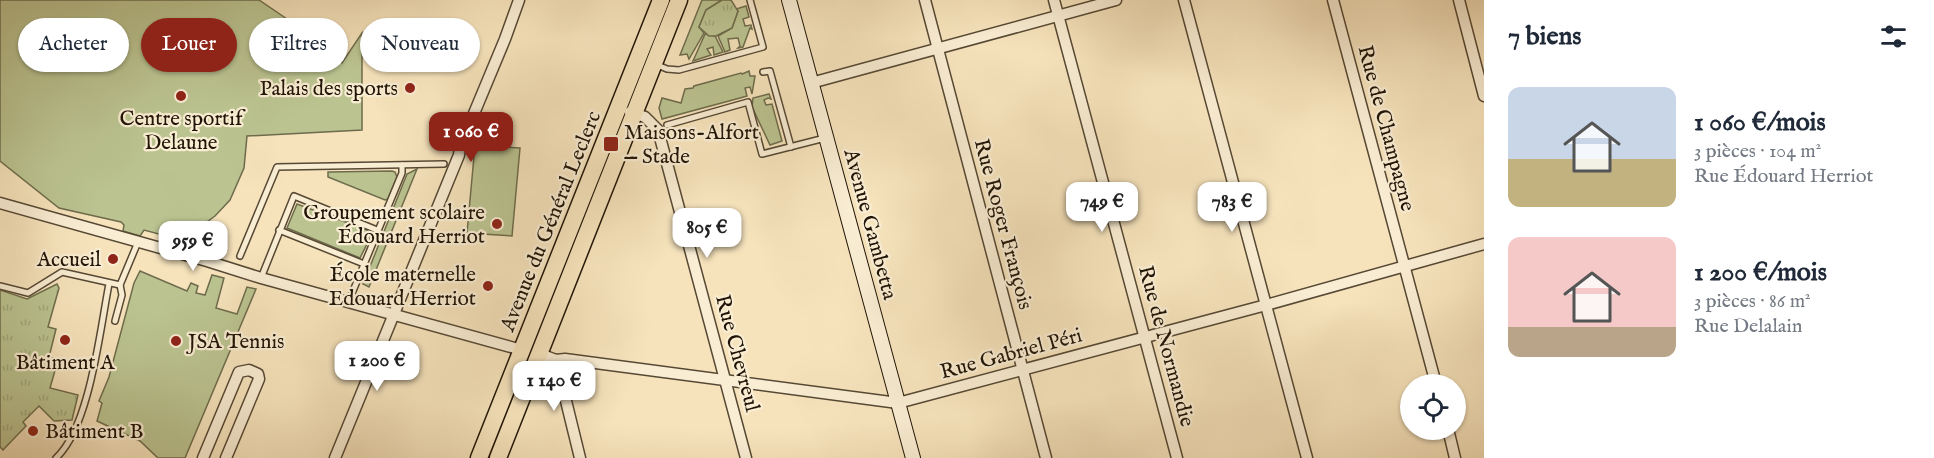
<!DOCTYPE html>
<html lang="fr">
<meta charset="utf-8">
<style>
:root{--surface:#fff;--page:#f6f6f7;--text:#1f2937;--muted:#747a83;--accent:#8f2418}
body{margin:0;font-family:"IM FELL English",serif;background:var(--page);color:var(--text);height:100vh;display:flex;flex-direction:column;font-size:22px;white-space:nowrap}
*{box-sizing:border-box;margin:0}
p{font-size:20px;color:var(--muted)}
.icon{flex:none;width:33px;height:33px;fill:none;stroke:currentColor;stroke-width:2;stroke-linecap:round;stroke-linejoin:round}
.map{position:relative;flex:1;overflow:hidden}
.side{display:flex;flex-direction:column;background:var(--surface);width:450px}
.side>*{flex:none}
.guide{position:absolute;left:18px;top:18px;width:570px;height:54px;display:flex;gap:12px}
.controls{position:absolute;left:1400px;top:374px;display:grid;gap:12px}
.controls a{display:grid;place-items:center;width:66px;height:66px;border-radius:50%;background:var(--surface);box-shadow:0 2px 4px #0004;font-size:30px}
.price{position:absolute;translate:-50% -51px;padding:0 14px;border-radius:12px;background:#fff;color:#222;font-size:20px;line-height:39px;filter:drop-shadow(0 2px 3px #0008)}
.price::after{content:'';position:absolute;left:50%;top:36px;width:18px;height:14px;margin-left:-9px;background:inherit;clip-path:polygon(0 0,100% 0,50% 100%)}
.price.on{background:var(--accent);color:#fff}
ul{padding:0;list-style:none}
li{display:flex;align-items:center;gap:18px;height:150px;padding:0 24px}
li span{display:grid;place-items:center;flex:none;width:168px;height:120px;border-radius:12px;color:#555}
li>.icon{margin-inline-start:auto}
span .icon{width:72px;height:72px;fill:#fffc;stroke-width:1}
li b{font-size:26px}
h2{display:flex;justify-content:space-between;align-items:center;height:72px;padding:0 24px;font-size:26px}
.tag{padding:0 21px;border-radius:27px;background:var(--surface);box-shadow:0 2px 4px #0004;font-size:21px;line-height:54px}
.tag.on{background:var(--accent);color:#fff}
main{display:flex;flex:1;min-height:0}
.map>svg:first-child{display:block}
</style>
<main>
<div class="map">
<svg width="1484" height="458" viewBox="0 0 1484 458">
<defs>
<pattern id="park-tufts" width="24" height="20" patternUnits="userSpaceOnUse" patternTransform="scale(1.5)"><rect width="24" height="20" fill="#bbc491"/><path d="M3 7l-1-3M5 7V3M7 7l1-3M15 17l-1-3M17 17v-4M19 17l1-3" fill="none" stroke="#a0a87c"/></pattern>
</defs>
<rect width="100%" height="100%" fill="#f6e3bc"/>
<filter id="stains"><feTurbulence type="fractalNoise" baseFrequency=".00333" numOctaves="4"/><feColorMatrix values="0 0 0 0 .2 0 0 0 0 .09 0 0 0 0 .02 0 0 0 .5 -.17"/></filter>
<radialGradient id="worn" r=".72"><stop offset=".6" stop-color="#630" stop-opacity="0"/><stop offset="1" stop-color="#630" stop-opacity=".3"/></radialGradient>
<!-- grass -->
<g fill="#bbc491" stroke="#6e6c4c" stroke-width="1.5">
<polygon points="0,0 259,0 290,21 342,63 362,33 362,130 247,136 244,168 230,200 215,216 196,230 189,242 144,230 140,236 123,231 124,225 121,222 59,208 0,161"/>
<polygon points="702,0 722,0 706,10 699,27 704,33 689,59 687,54 680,55"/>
<polygon points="746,6 749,17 743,19 745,26 751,25 752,29 750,28 743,47 738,48 740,46 738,38 728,39 730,50 725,52 718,36 732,28 738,11 736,9"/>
<polygon points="705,34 715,36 723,52 714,55 713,47 707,49 711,55 693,61"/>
<polygon points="749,71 750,76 755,76 752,94 750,87 745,88 747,96 740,98 662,119 659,108 662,98 681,103 685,89 693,88 694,86 741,73 742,74"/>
<polygon points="769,94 771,99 768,98 764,100 766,105 772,104 782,141 770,145 752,107 753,98"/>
<polygon points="475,145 520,148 512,236 467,233"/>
<polygon points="417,169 369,287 363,284 407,174"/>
<polygon points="392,171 395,172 397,177 388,199 385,200 328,177 328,172"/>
<polygon points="297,204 367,230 370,238 360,258 287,228"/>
<polygon points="140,271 187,291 191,283 198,286 196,293 205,295 212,275 224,278 216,308 237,314 247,287 256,289 185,458 158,458 140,441 97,421 102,403 99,401 109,377 134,283"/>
</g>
<!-- park -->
<g fill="url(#park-tufts)" stroke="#6e6c4c" stroke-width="1.5">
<polygon points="722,0 731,0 738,11 732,28 716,36 709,36 699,27 706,10"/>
<polygon points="57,284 59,288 48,327 56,329 49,357 58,360 50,388 78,395 72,420 54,421 39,406 23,422 26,426 3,450 0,447 0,290 27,299"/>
</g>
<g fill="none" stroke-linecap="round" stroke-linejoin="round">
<!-- lane casing -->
<g stroke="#564834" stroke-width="8">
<g id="lane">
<polyline points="655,64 667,69 679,70 763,47 750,0"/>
<polyline points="763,72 770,71 791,147"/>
<polyline points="667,125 748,102 762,154 825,138"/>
<polyline points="279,230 364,264"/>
<polyline points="240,256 277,167 444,164"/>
<polyline points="261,278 294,196 377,230"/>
<polyline points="0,286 28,293 62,272 120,285 138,242"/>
<polyline points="348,303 402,173 402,165"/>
<polyline points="115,321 122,295 120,285"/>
<path d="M56 458C90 427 100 329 109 284"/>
</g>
</g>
<!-- street casing -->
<g stroke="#564834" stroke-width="13">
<g id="street">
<polyline points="925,0 1046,458"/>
<polyline points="1054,0 1177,458"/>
<polyline points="1184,0 1307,458"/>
<polyline points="1333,0 1436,384"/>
<polyline points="1459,0 1484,96"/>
<polyline points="811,83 1116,0"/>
<polyline points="630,112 645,117 658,130 746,458"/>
<polyline points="0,203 207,261 261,278 522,350"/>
<polyline points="540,354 556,360 565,359 898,403 1266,305 1484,244"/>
<polyline points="556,360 580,458"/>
<polyline points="1448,429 1455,458"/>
<polyline points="203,458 239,372 249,370 258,374 259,379 226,458"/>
<polyline points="335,458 459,155 460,147 505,39 519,0"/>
</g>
</g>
<!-- secondary casing -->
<g stroke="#201406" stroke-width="16">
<polyline id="secondary" points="789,0 913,458"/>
</g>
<!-- primary casing -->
<g stroke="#201406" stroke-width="19">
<g id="primary">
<polyline points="479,458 661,0"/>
<polyline points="498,458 679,0"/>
</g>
</g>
<!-- lane -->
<use href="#lane" stroke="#f9edd3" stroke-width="5"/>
<!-- street -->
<use href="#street" stroke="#f9edd3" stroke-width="10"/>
<!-- secondary -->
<use href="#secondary" stroke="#f9edd3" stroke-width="14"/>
<!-- primary -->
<use href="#primary" stroke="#f6e3bc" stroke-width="16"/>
</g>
<!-- markers -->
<g fill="#8f2418" stroke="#f9edd3" stroke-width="2">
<circle cx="410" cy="88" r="6"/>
<circle cx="181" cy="96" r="6"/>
<rect x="603" y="136" width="16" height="16" rx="3"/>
<circle cx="497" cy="224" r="6"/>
<circle cx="113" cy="259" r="6"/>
<circle cx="488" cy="286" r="6"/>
<circle cx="65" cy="340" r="6"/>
<circle cx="176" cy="341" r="6"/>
<circle cx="33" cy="431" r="6"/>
</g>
<g text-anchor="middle" stroke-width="4.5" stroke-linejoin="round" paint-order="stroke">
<!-- poi labels -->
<g font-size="21" fill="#201406" stroke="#f9edd3" text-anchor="end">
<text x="398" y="95">Palais des sports</text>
<text x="181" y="125" text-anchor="middle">Centre sportif<tspan x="181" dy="24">Delaune</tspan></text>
<text x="624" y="139" text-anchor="start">Maisons-Alfort<tspan x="624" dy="24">— Stade</tspan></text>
<text x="485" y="219">Groupement scolaire<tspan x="485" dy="24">Édouard Herriot</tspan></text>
<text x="101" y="266">Accueil</text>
<text x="476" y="281">École maternelle<tspan x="476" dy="24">Edouard Herriot</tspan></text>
<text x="188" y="348" text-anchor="start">JSA Tennis</text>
<text x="65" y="369" text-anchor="middle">Bâtiment A</text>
<text x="45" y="438" text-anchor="start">Bâtiment B</text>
</g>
<!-- street labels -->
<g font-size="21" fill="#201406" stroke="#f9edd3">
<text transform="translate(1387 128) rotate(75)" y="7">Rue de Champagne</text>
<text transform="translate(550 221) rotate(-68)" y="7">Avenue du Général Leclerc</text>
<text transform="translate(871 224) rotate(75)" y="7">Avenue Gambetta</text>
<text transform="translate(1004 224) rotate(75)" y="7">Rue Roger François</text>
<text transform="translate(1167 346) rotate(75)" y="7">Rue de Normandie</text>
<text transform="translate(738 353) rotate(75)" y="7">Rue Chevreul</text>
<text transform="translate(1011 353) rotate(-15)" y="7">Rue Gabriel Péri</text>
</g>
</g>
<rect width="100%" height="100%" filter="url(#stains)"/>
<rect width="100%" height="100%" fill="url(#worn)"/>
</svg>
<div class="controls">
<a><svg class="icon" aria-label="locate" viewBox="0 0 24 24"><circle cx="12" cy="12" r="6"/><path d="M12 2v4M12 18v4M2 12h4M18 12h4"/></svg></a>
</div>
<b class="price on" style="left:471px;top:163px">1 060 €</b>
<b class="price" style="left:1102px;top:233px">749 €</b>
<b class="price" style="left:1232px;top:233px">783 €</b>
<b class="price" style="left:707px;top:259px">805 €</b>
<b class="price" style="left:193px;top:272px">959 €</b>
<b class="price" style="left:377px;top:392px">1 200 €</b>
<b class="price" style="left:554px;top:412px">1 140 €</b>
<div class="guide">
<a class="tag">Acheter</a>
<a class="tag on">Louer</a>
<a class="tag">Filtres</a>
<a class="tag">Nouveau</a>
</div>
</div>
<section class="side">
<h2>7 biens<svg class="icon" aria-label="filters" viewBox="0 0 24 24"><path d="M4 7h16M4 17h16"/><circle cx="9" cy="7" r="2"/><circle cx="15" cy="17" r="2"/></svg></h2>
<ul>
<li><span style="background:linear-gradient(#c9d6e8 60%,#c2b280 0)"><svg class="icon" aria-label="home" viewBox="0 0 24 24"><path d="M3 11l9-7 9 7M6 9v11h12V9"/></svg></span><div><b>1 060 €/mois</b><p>3 pièces · 104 m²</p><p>Rue Édouard Herriot</p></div></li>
<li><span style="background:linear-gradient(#f6c9c9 75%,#b9a48a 0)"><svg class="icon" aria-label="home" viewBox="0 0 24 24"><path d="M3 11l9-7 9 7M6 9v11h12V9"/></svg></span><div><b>1 200 €/mois</b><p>3 pièces · 86 m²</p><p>Rue Delalain</p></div></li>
</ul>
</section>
</main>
